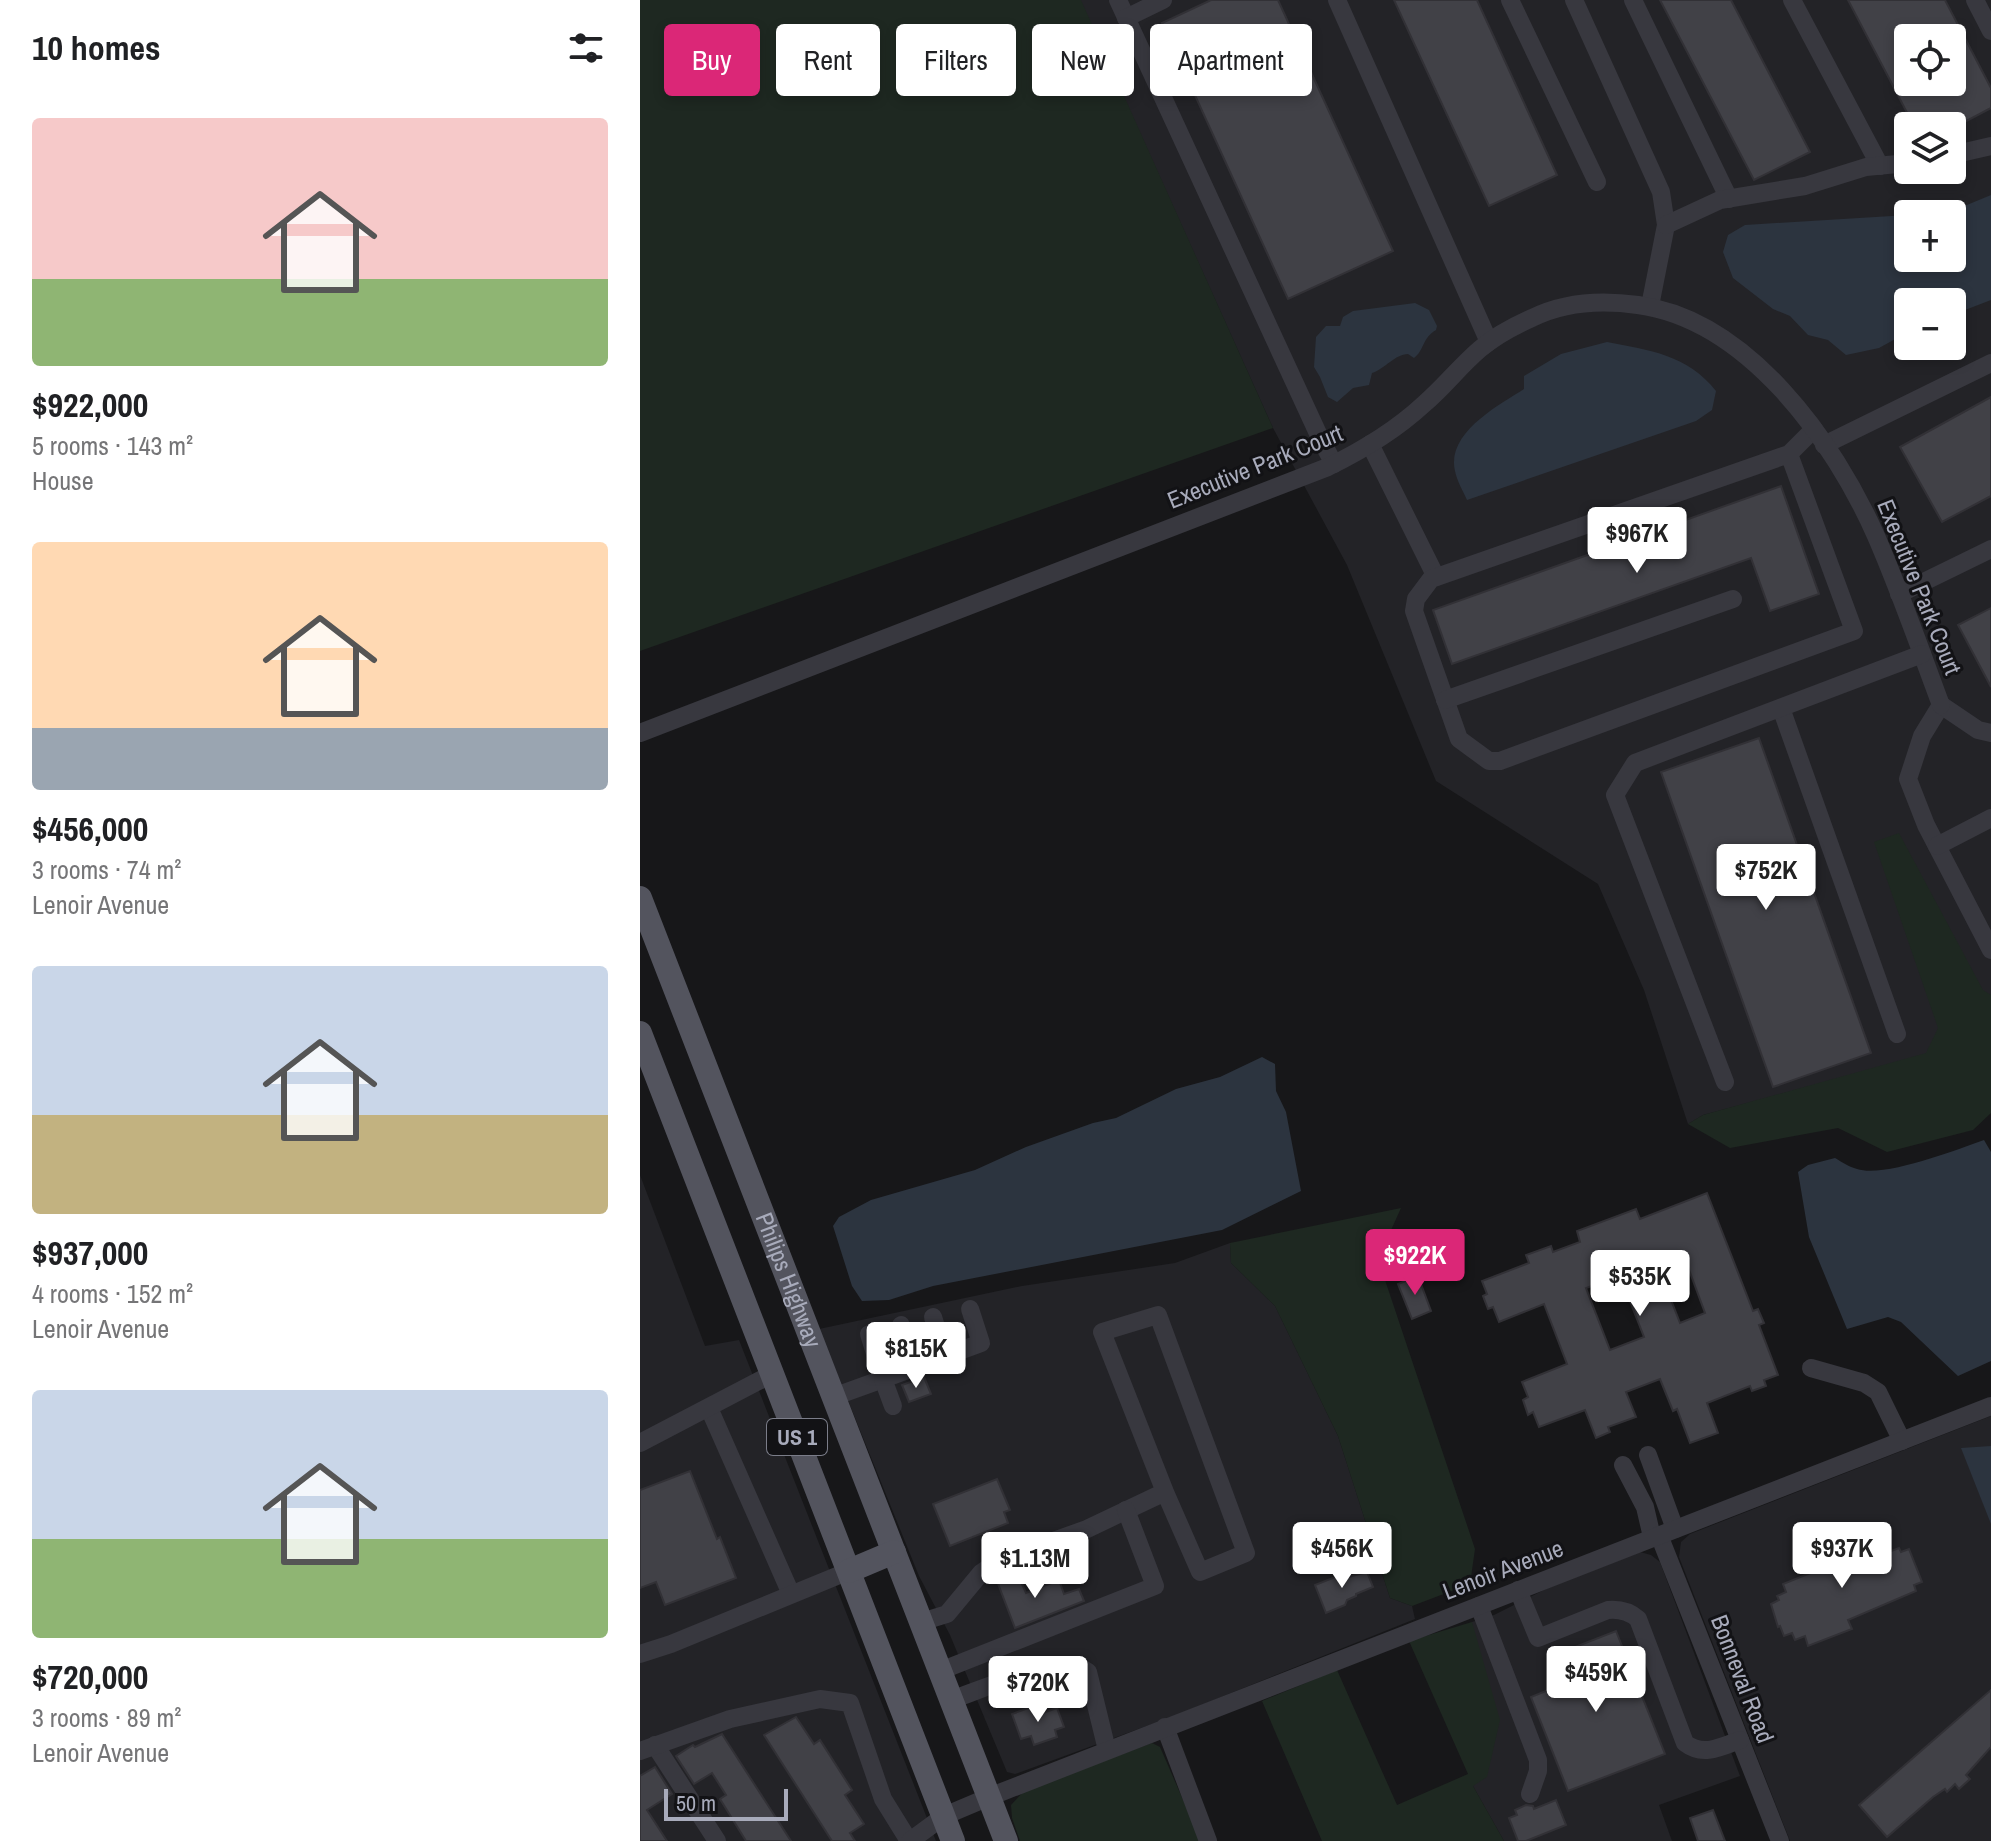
<!DOCTYPE html>
<meta charset="utf-8">
<style>
:root{--surface:#fff;--page:#f2f2f2;--text:#202124;--muted:#757577;--accent:#db2777}
body{margin:0;font-family:"Archivo Narrow",sans-serif;background:var(--page);color:var(--text);height:100vh;display:flex;flex-direction:column;font-size:30px;white-space:nowrap}
*{box-sizing:border-box;margin:0}
p{font-size:26px;color:var(--muted)}
.icon{flex:none;width:44px;height:44px;fill:none;stroke:currentColor;stroke-width:2;stroke-linecap:round;stroke-linejoin:round}
.map{position:relative;flex:1;overflow:hidden}
.sheet{display:flex;flex-direction:column;background:var(--surface);width:640px}
.sheet>*{flex:none}
.hud{position:absolute;left:24px;top:24px;width:760px;height:72px;display:flex;gap:16px}
.controls{position:absolute;left:1254px;top:24px;display:grid;gap:16px}
.controls a{display:grid;place-items:center;width:72px;height:72px;border-radius:8px;background:var(--surface);box-shadow:0 4px 12px #0003;font-size:40px}
.scale{position:absolute;left:24px;bottom:20px;width:124px;box-sizing:border-box;padding-left:8px;border:4px solid #a8abbb;border-top:0;font-size:22px;line-height:28px;white-space:nowrap;color:#a8abbb;-webkit-text-stroke:6px #121215;paint-order:stroke}
.price{position:absolute;translate:-50% -68px;padding:0 18px;border-radius:8px;background:#fff;color:#222;font-size:26px;line-height:52px;filter:drop-shadow(0 2px 4px #0008)}
.price::after{content:'';position:absolute;left:50%;top:48px;width:24px;height:18px;margin-left:-12px;background:inherit;clip-path:polygon(0 0,100% 0,50% 100%)}
.price.active{background:var(--accent);color:#fff}
ul{padding:0;list-style:none}
li{display:grid;align-content:center;gap:16px;height:424px;padding:0 32px}
li span{display:grid;place-items:center;height:248px;border-radius:8px;color:#555}
li>.icon{margin-inline-start:auto}
span .icon{width:144px;height:144px;fill:#fffc;stroke-width:1}
li b{font-size:34px}
h2{display:flex;justify-content:space-between;align-items:center;height:96px;padding:0 32px;font-size:34px}
.pill{padding:0 28px;border-radius:8px;background:var(--surface);box-shadow:0 4px 12px #0003;font-size:28px;line-height:72px}
.pill.active{background:var(--accent);color:#fff}
main{display:flex;flex:1;min-height:0}
.map>svg:first-child{display:block}
</style>
<main>
<section class="sheet">
<h2>10 homes<svg class="icon" aria-label="filters" viewBox="0 0 24 24"><path d="M4 7h16M4 17h16"/><circle cx="9" cy="7" r="2"/><circle cx="15" cy="17" r="2"/></svg></h2>
<ul>
<li><span style="background:linear-gradient(#f6c9c9 65%,#8fb573 0)"><svg class="icon" aria-label="home" viewBox="0 0 24 24"><path d="M3 11l9-7 9 7M6 9v11h12V9"/></svg></span><div><b>$922,000</b><p>5 rooms · 143 m²</p><p>House</p></div></li>
<li><span style="background:linear-gradient(#ffd9b3 75%,#9aa5b1 0)"><svg class="icon" aria-label="home" viewBox="0 0 24 24"><path d="M3 11l9-7 9 7M6 9v11h12V9"/></svg></span><div><b>$456,000</b><p>3 rooms · 74 m²</p><p>Lenoir Avenue</p></div></li>
<li><span style="background:linear-gradient(#c9d6e8 60%,#c2b280 0)"><svg class="icon" aria-label="home" viewBox="0 0 24 24"><path d="M3 11l9-7 9 7M6 9v11h12V9"/></svg></span><div><b>$937,000</b><p>4 rooms · 152 m²</p><p>Lenoir Avenue</p></div></li>
<li><span style="background:linear-gradient(#c9d6e8 60%,#8fb573 0)"><svg class="icon" aria-label="home" viewBox="0 0 24 24"><path d="M3 11l9-7 9 7M6 9v11h12V9"/></svg></span><div><b>$720,000</b><p>3 rooms · 89 m²</p><p>Lenoir Avenue</p></div></li>
</ul>
</section>
<div class="map">
<svg width="1351" height="1841" viewBox="0 0 1351 1841">
<rect width="100%" height="100%" fill="#171719"/>
<!-- built -->
<g fill="#232327" fill-rule="evenodd">
<path d="M440 0H1351V1037L1063 1115 1048 1124 1004 990 958 884 796 781 707 565 633 428ZM1268 38H1312V82H1268ZM1268 126H1312V170H1268ZM1268 214H1312V258H1268ZM1268 302H1312V346H1268Z"/>
<polygon points="0,1175 65,1346 99,1340 296,1841 0,1841"/>
<polygon points="590,1243 591,1263 635,1306 698,1436 750,1598 772,1606 775,1619 534,1716 375,1774 367,1772 310,1635 279,1576 179,1329 382,1286 535,1263"/>
<polygon points="1351,1416 1351,1841 1150,1841 1039,1557 1041,1542 1050,1534"/>
<polygon points="1000,1552 1011,1555 1020,1562 1100,1776 1019,1805 1032,1841 864,1841 833,1786 832,1622 854,1615 908,1588"/>
</g>
<!-- green -->
<g fill="#1e2821">
<polygon points="0,0 441,0 633,428 0,651"/>
<polygon points="1259,833 1343,990 1351,995 1351,1113 1333,1130 1247,1152 1198,1128 1090,1148 1048,1124 1063,1115 1286,1053 1298,1028 1234,842"/>
<polygon points="761,1208 738,1259 835,1549 830,1584 772,1606 750,1598 698,1436 635,1306 591,1263 590,1243"/>
<polygon points="832,1622 860,1720 847,1777 833,1786 864,1841 682,1841 622,1701 697,1670 757,1805 828,1774 769,1641"/>
<polygon points="512,1743 520,1747 561,1841 380,1841 372,1818 371,1805 384,1791"/>
</g>
<!-- water -->
<g fill="#2c343f">
<polygon points="1351,195 1351,300 1312,315 1312,302 1268,302 1268,332 1239,348 1206,355 1188,340 1168,335 1150,316 1133,309 1093,278 1083,252 1088,235 1105,225 1268,215 1268,258 1312,258 1312,214 1284,214 1310,212"/>
<path d="M775 303 789 310 797 326 796 330C782 338 784 351 774 358L768 354C755 354 745 369 732 373L729 385 713 388 697 402 688 397 680 377 674 367 676 337 686 326H700L703 317 713 311Z"/>
<path d="M967 342C1009 350 1048 355 1076 391L1072 410 1056 421 827 500C823 491 817 481 815 471 806 433 859 405 884 389V376L921 354Z"/>
<polygon points="622,1057 635,1064 636,1091 646,1112 661,1191 582,1230 293,1286 249,1300 222,1301 212,1286 193,1226 199,1217 231,1200 335,1170 386,1147 453,1123 476,1118 536,1089 580,1077"/>
<path d="M1344 1140 1351 1152V1361L1318 1376 1261 1322 1248 1317 1207 1329 1169 1237 1158 1172 1168 1165 1195 1158C1202 1162 1209 1167 1217 1169 1244 1178 1316 1150 1344 1140Z"/>
<polygon points="1351,1446 1351,1524 1321,1448"/>
</g>
<!-- building -->
<g fill="#414147" stroke="#323136" stroke-width="2" fill-rule="evenodd">
<polygon points="571,0 638,0 753,251 648,299 522,23"/>
<polygon points="754,0 837,0 917,175 849,206"/>
<polygon points="1020,0 1091,0 1170,152 1114,180"/>
<path d="M1208 0H1305L1351 88V108L1317 126H1274ZM1268 38H1312V82H1268Z"/>
<polygon points="1351,397 1351,496 1302,522 1260,447"/>
<polygon points="1141,486 1179,594 1130,611 1111,558 812,664 793,610"/>
<polygon points="1351,608 1351,687 1318,625"/>
<polygon points="1119,738 1231,1053 1133,1087 1021,772"/>
<path d="M1067 1193 1113 1311 1118 1309 1124 1323 1119 1325 1138 1375 1124 1380 1126 1386 1112 1391 1110 1386 1067 1403 1078 1433 1050 1443 1037 1409 1033 1411 1020 1379 986 1392 996 1417 968 1427 970 1432 956 1438 945 1410 899 1427 893 1412 888 1415 883 1400 888 1397 882 1382 927 1364 904 1304 859 1322 853 1307 848 1309 843 1296 847 1294 842 1281 889 1263 886 1255 911 1246 913 1252 940 1242 937 1231 996 1209 1000 1219ZM1042 1251 1065 1313 1040 1323 1016 1261ZM980 1276 1004 1337 970 1350 946 1288Z"/>
<polygon points="778,1276 791,1311 772,1319 758,1284"/>
<polygon points="284,1377 291,1394 269,1402 262,1385"/>
<polygon points="50,1471 77,1539 80,1537 96,1578 25,1605 16,1582 0,1588 0,1490"/>
<polygon points="357,1479 370,1510 364,1512 368,1523 310,1546 293,1504"/>
<polygon points="1199,1528 1210,1557 1219,1554 1222,1562 1259,1548 1261,1552 1269,1549 1282,1582 1274,1585 1276,1591 1208,1620 1212,1629 1168,1646 1165,1636 1155,1640 1152,1633 1144,1636 1140,1626 1138,1627 1131,1604 1139,1600 1137,1596 1146,1592 1143,1584 1188,1566 1177,1537"/>
<polygon points="727,1572 733,1587 716,1594 716,1596 707,1600 705,1605 686,1613 675,1585 700,1575 701,1579"/>
<polygon points="377,1573 386,1593 419,1580 424,1594 439,1589 444,1601 375,1628 357,1581"/>
<polygon points="976,1631 1025,1754 928,1791 891,1697 923,1684 912,1656"/>
<polygon points="1351,1690 1351,1747 1326,1775 1330,1779 1319,1789 1315,1784 1307,1792 1305,1789 1293,1797 1247,1837 1219,1805"/>
<polygon points="394,1706 397,1715 417,1708 424,1727 415,1730 417,1737 394,1745 391,1736 381,1739 372,1714"/>
<polygon points="156,1717 174,1744 180,1740 212,1790 205,1795 224,1824 210,1833 215,1841 192,1841 124,1735"/>
<polygon points="82,1734 151,1841 106,1841 80,1799 86,1795 72,1773 54,1784 36,1756 53,1745 55,1747"/>
<polygon points="15,1767 32,1794 7,1810 27,1841 0,1841 0,1776"/>
<polygon points="916,1800 926,1825 886,1841 878,1841 869,1818 877,1815 875,1810 886,1805 893,1806 894,1809"/>
<polygon points="1073,1810 1085,1841 1058,1841 1050,1818"/>
</g>
<g fill="none" stroke-linecap="round" stroke-linejoin="round">
<!-- minor -->
<g stroke="#38383f" stroke-width="18">
<polyline points="478,0 681,440 694,464"/>
<polyline points="697,0 849,342"/>
<polyline points="870,0 957,182"/>
<polyline points="934,0 1021,192 1026,225 1010,306"/>
<polyline points="993,0 1089,199"/>
<polyline points="1152,0 1240,166"/>
<polyline points="1335,0 1351,31"/>
<polyline points="486,18 523,0"/>
<polyline points="1312,155 1351,146"/>
<polyline points="1026,225 1080,200 1165,186 1226,167 1268,163"/>
<polyline points="730,444 796,577"/>
<polyline points="1184,445 1351,363"/>
<polyline points="1149,454 791,579 776,599 774,611 819,739 849,761 860,761 1214,631 1149,454 1174,429"/>
<polyline points="1259,594 1351,549"/>
<polyline points="805,700 1093,599"/>
<polyline points="1301,705 1282,736 1268,779 1286,825 1351,950"/>
<polyline points="1301,705 1338,730 1351,733"/>
<polyline points="1141,708 1257,1034"/>
<path d="M0 733 688 467C723 450 756 430 784 404 804 387 820 366 840 349 855 336 874 326 892 318 924 302 963 300 998 305 1108 320 1194 441 1236 536 1260 591 1280 649 1301 705"/>
<polyline points="1297,846 1351,818"/>
<polyline points="1085,1082 975,795 995,763 1282,654"/>
<polyline points="293,1317 305,1356"/>
<polyline points="261,1325 274,1368"/>
<polyline points="1171,1368 1224,1383 1238,1392 1262,1441"/>
<polyline points="193,1397 243,1379 229,1334"/>
<polyline points="253,1406 243,1379 341,1343 330,1309"/>
<polyline points="69,1408 151,1594"/>
<polyline points="0,1443 132,1374"/>
<polyline points="1008,1455 1035,1529"/>
<polyline points="983,1465 1005,1507 1012,1537"/>
<polyline points="1019,1535 1140,1841"/>
<path d="M878 1590 898 1638 968 1610C979 1609 989 1611 998 1619L1045 1743C1063 1757 1081 1747 1100 1740"/>
<polyline points="839,1606 898,1760 898,1771 890,1794"/>
<polyline points="281,1622 307,1614 341,1573 360,1560 447,1529 525,1492 462,1332 518,1315 606,1553 560,1572 525,1492"/>
<polyline points="0,1654 31,1644 209,1571"/>
<polyline points="300,1671 515,1586 486,1510"/>
<path d="M311 1700C341 1690 422 1653 448 1672L467 1750"/>
<polyline points="525,1727 568,1841"/>
<polyline points="15,1745 77,1841"/>
<polyline points="0,1751 90,1719 180,1699 210,1703 243,1799 269,1841"/>
<polyline points="270,1841 304,1816 349,1797 1351,1406"/>
</g>
<!-- major -->
<g stroke="#53545e" stroke-width="24">
<path id="s1" d="M0 898 366 1841"/>
<polyline points="0,1033 313,1841"/>
<polyline points="209,1571 254,1552"/>
</g>
</g>
<g text-anchor="middle" stroke-width="6" stroke-linejoin="round" paint-order="stroke">
<!-- shield labels -->
<rect fill="#121215" stroke="#7b7d89" stroke-width="2" x="127" y="1419" width="60" height="36" rx="6"/>
<g font-size="22" font-weight="bold" fill="#a8abbb">
<text x="157" y="1445">US 1</text>
</g>
<!-- street labels -->
<g font-size="24" fill="#a8abbb" stroke="#121215">
<text transform="translate(615 467) rotate(-22)" y="8">Executive Park Court</text>
<text transform="translate(1279 587) rotate(68)" y="8">Executive Park Court</text>
<text dy="8" stroke="none"><textPath href="#s1" startOffset="410">Philips Highway</textPath></text>
<text transform="translate(863 1570) rotate(-21)" y="8">Lenoir Avenue</text>
<text transform="translate(1102 1679) rotate(69)" y="8">Bonneval Road</text>
</g>
</g>
</svg>
<div class="controls">
<a><svg class="icon" aria-label="locate" viewBox="0 0 24 24"><circle cx="12" cy="12" r="6"/><path d="M12 2v4M12 18v4M2 12h4M18 12h4"/></svg></a>
<a><svg class="icon" aria-label="layers" viewBox="0 0 24 24"><path d="M12 4l9 5-9 5-9-5zM3 14l9 5 9-5"/></svg></a>
<a>+</a>
<a>−</a>
</div>
<div class="scale">50 m</div>
<b class="price" style="left:997px;top:575px">$967K</b>
<b class="price" style="left:1126px;top:912px">$752K</b>
<b class="price active" style="left:775px;top:1297px">$922K</b>
<b class="price" style="left:1000px;top:1318px">$535K</b>
<b class="price" style="left:276px;top:1390px">$815K</b>
<b class="price" style="left:702px;top:1590px">$456K</b>
<b class="price" style="left:1202px;top:1590px">$937K</b>
<b class="price" style="left:395px;top:1600px">$1.13M</b>
<b class="price" style="left:956px;top:1714px">$459K</b>
<b class="price" style="left:398px;top:1724px">$720K</b>
<div class="hud">
<a class="pill active">Buy</a>
<a class="pill">Rent</a>
<a class="pill">Filters</a>
<a class="pill">New</a>
<a class="pill">Apartment</a>
</div>
</div>
</main>
